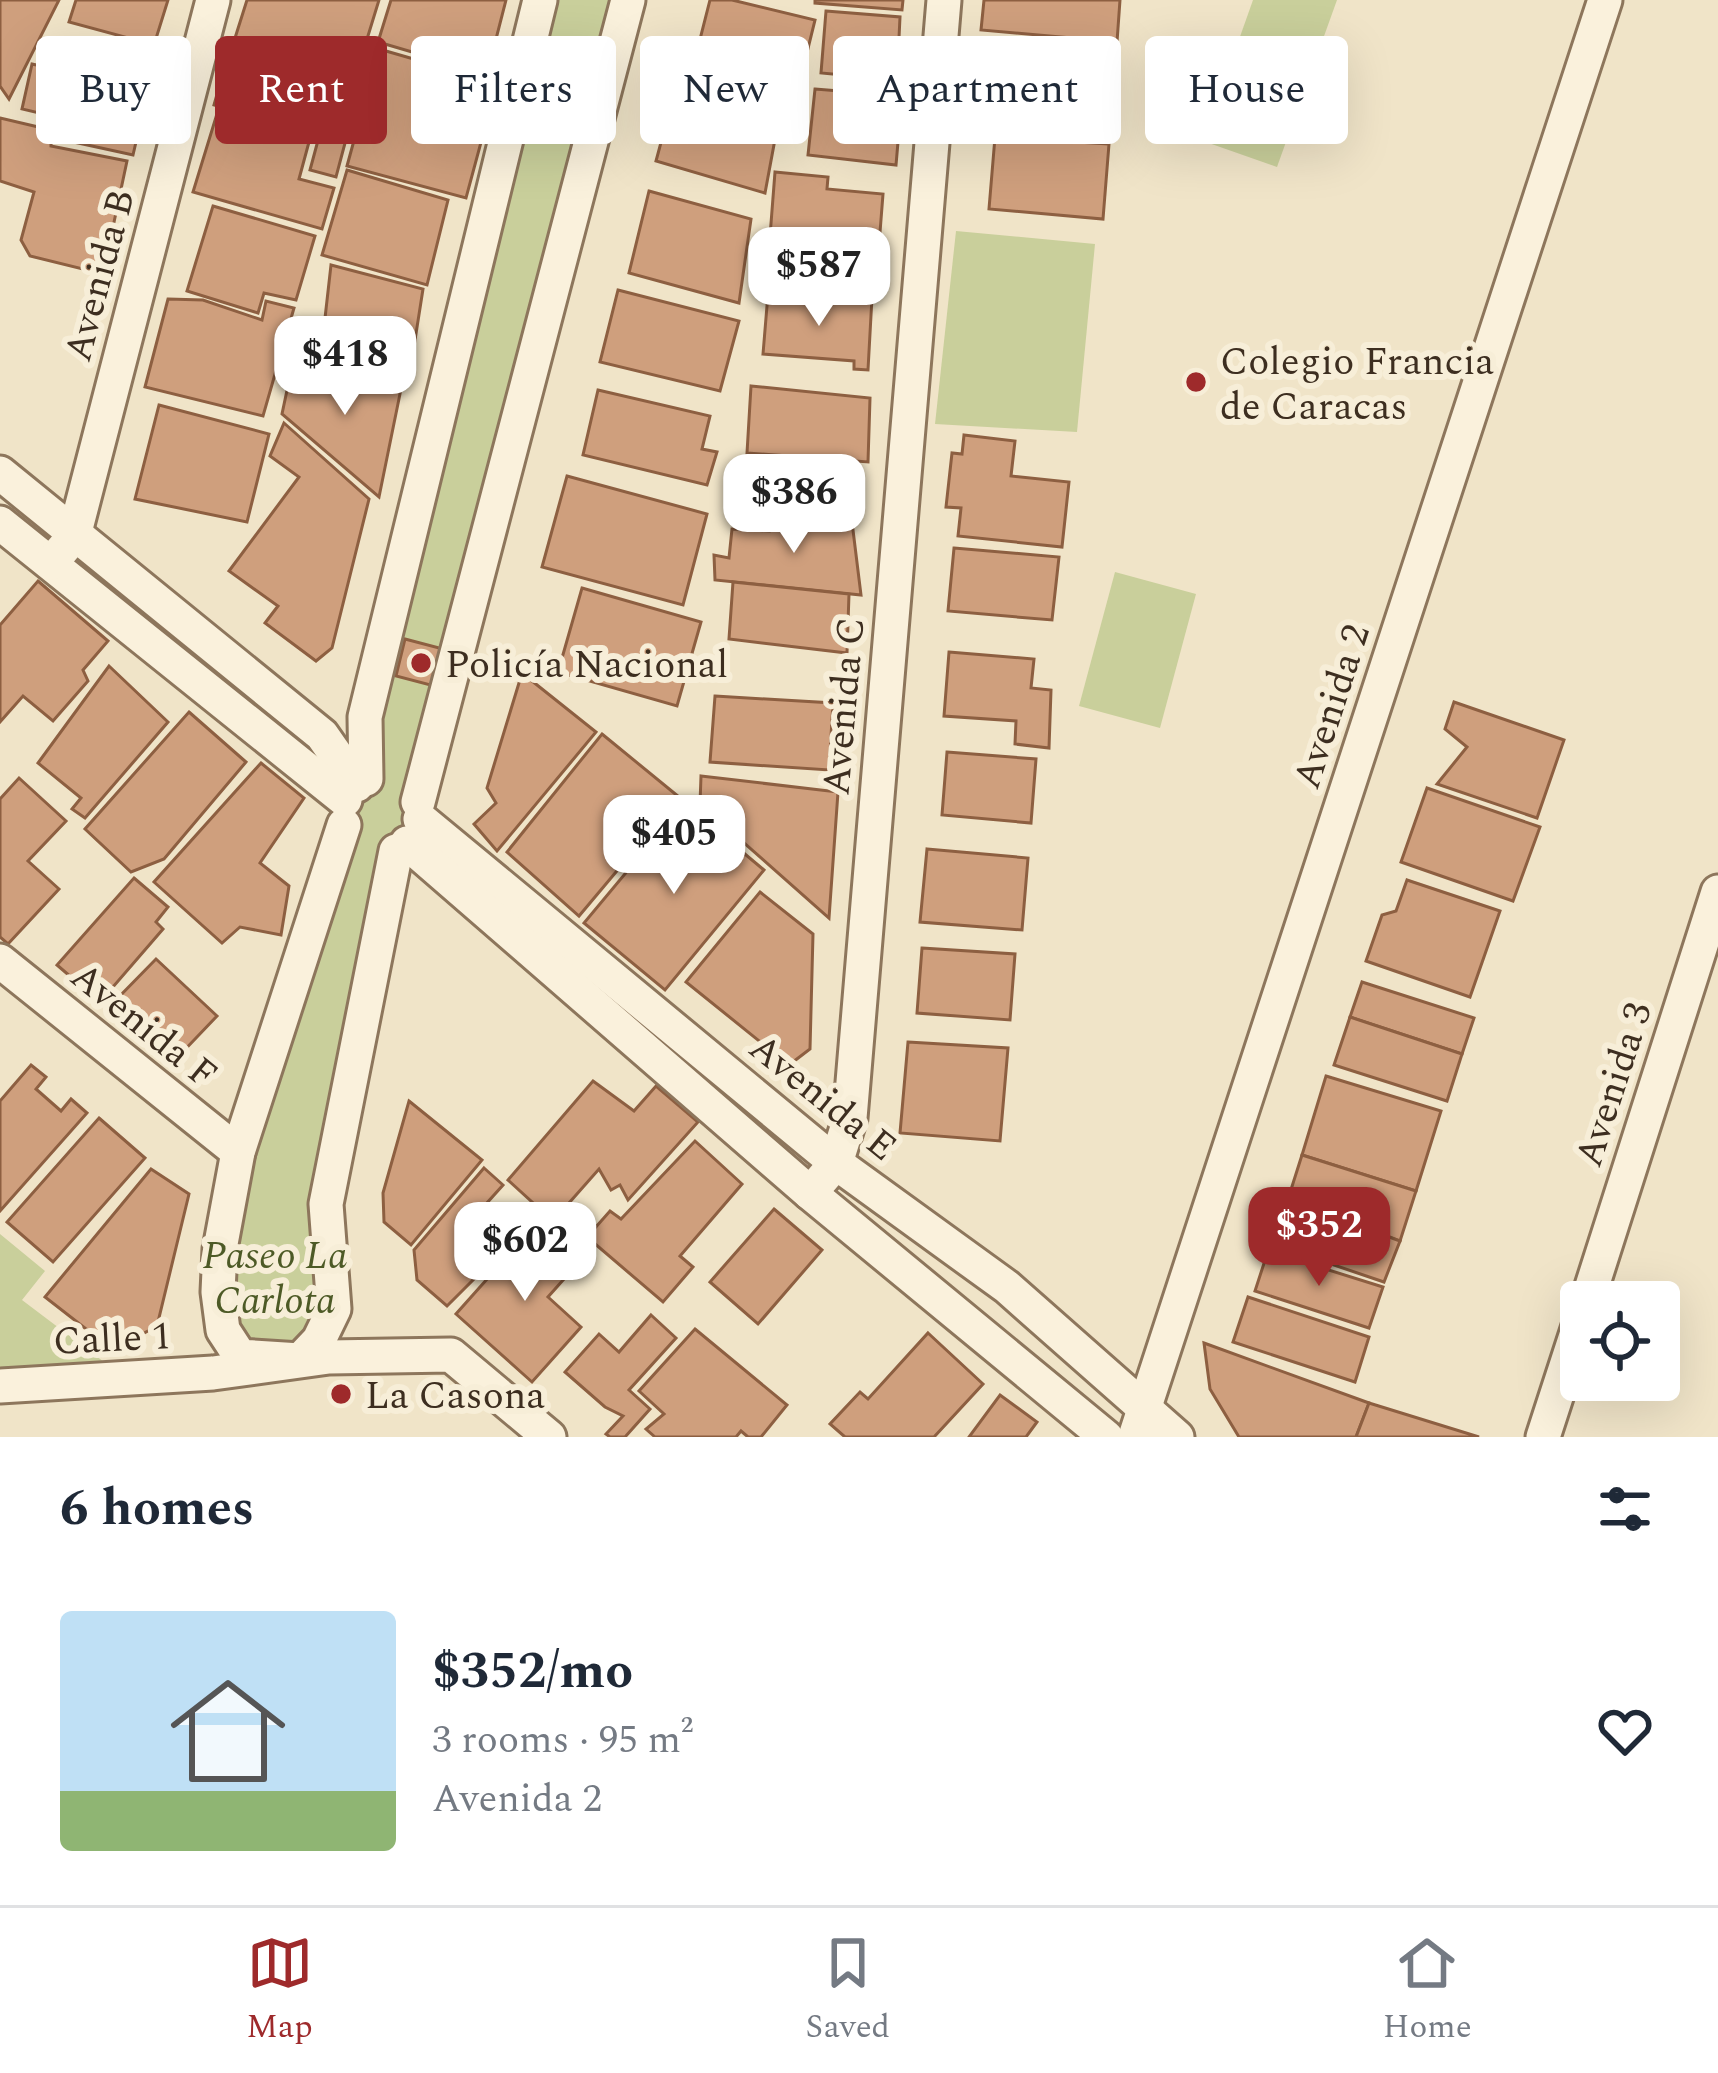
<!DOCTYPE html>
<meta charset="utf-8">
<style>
:root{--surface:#fff;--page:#f2f2f3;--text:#1f2937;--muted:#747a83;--line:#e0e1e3;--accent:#9e2a2b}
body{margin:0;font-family:Spectral,serif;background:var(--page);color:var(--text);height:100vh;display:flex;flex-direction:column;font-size:45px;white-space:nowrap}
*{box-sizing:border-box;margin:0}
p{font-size:39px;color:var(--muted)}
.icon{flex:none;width:66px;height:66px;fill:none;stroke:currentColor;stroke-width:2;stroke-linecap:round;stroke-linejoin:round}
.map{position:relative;height:1437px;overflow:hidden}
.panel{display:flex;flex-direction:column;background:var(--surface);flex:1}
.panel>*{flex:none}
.hud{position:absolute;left:36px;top:36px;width:1647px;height:108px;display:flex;gap:24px}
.buttons{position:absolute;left:1560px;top:1281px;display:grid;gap:24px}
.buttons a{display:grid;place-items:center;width:120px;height:120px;border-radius:12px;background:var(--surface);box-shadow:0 12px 48px #0002;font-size:60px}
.price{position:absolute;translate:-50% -102px;padding:0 27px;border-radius:24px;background:#fff;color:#222;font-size:39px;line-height:78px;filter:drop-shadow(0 3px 6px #0008)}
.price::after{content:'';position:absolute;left:50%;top:72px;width:36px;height:27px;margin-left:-18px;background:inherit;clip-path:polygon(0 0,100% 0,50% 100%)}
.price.on{background:var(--accent);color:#fff}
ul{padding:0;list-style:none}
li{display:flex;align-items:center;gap:36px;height:300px;padding:0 60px}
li+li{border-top:3px solid var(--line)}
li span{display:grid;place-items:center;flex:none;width:336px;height:240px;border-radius:12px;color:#555}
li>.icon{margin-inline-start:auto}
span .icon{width:144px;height:144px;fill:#fffc;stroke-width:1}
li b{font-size:51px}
h2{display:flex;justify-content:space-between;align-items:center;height:144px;padding:0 60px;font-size:51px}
.tag{padding:0 42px;border-radius:12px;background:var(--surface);box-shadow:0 12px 48px #0002;font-size:42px;line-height:108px}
.tag.on{background:var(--accent);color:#fff}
.menu{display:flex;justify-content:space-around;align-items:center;height:168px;border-top:3px solid var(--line);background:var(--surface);font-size:33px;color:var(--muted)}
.menu a{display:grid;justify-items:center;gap:6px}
.menu .on{color:var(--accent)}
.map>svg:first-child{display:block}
</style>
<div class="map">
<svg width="1718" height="1437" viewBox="0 0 1718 1437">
<rect width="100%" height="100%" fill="#f0e4c8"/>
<!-- green -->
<g fill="#c9cf9b">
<polygon points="540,0 628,0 404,846 319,1340 240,1356 218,1272 343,825"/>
<polygon points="1253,0 1337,0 1277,167 1203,141"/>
<polygon points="956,231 1095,244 1077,432 935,424"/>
<polygon points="1115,572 1196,594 1160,728 1079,706"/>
<polygon points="0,1234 45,1271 22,1300 108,1365 0,1370"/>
</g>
<!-- building -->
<g fill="#cf9f7d" stroke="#8d5f41" stroke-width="3">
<polygon points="0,0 59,0 9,99 0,86"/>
<polygon points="76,0 168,0 154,45 69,22"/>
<polygon points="247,0 379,0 356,75 235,38"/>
<polygon points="391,0 506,0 487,74 378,42"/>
<polygon points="710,0 732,0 815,20 798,89 694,63"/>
<polygon points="815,0 903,0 902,10 815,3"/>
<polygon points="984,0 1120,0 1117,42 981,30"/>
<polygon points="826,11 900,17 897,80 821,73"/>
<polygon points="1006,40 1117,50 1114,116 1000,105"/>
<polygon points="230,49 361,83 336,177 310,170 320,133 214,105"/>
<polygon points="379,49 497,83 466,198 347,166"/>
<polygon points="32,64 148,90 133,155 60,139 65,119 22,109"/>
<polygon points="815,89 902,96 896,165 808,155"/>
<polygon points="674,94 778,123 765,193 656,161"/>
<polygon points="216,117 309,142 299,179 334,188 322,229 193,192"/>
<polygon points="0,118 51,130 51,146 127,161 103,274 30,256 21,240 34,192 0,181"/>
<polygon points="995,137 1109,144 1103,219 989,209"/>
<polygon points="347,170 448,200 427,285 322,255"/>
<polygon points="775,172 828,177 827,189 883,194 876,283 767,275"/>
<polygon points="649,191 751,219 739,303 629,273"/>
<polygon points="213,206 315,236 296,300 264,293 258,313 187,291"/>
<polygon points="331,265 423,289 410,372 294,362 301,324 324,327"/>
<polygon points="618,290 739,321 720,391 600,362"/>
<polygon points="768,294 854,303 855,295 872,297 868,370 854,369 854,361 763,354"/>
<polygon points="168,299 203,300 262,320 266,301 294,308 263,416 145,387"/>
<polygon points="293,362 402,384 379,497 282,414"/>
<polygon points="751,386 870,398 868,462 747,453"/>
<polygon points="598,390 710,416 702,449 717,452 707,485 583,455"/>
<polygon points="159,405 269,434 247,522 135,499"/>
<polygon points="284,423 369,499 332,648 316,661 265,623 278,606 229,571 299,477 270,456"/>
<polygon points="964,435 1015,441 1011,476 1069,482 1062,547 958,536 961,508 946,507 952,453 962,454"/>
<polygon points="567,476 707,514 683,605 542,567"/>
<polygon points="768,514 852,522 861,595 715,580 714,555 729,558 732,529 769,531"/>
<polygon points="954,548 1059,557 1052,620 948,611"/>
<polygon points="38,581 108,641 83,670 88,681 53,721 23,696 0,722 0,625"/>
<polygon points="733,582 849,594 847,653 729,639"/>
<polygon points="582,588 701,622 677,706 558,672"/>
<polygon points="405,639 447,650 438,687 396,676"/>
<polygon points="949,652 1034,659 1031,688 1051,690 1049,748 1015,744 1016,721 944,716"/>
<polygon points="109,666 168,722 85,818 72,809 81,798 38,763"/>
<polygon points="522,673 596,732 497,851 474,824 496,803 487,788"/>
<polygon points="715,696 833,703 829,770 710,762"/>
<polygon points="1454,702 1564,740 1537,818 1437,784 1467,747 1445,729"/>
<polygon points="189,712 246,762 164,859 131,872 85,829"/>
<polygon points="602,734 679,797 579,916 507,852"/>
<polygon points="947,752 1036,759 1031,823 942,815"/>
<polygon points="261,763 304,798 260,863 289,886 281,935 240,927 222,943 154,882"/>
<polygon points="701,776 838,792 829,918 700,804"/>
<polygon points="19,778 66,821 28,861 59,889 8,944 0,937 0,799"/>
<polygon points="1427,788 1540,827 1513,901 1401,862"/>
<polygon points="684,803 764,870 665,990 584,923"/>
<polygon points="927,849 1028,858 1022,930 920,922"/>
<polygon points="134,878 168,907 156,922 163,929 100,1002 57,965"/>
<polygon points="1407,880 1500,911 1470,997 1366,961 1382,915 1396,911"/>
<polygon points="760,892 813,934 810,1049 789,1065 686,982"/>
<polygon points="922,948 1015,954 1010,1020 917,1013"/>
<polygon points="156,959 217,1016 176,1059 114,1002"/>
<polygon points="1362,982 1474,1018 1462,1054 1350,1017"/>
<polygon points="1350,1017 1462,1054 1447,1101 1334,1065"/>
<polygon points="908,1042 1008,1048 1000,1141 900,1133"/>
<polygon points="31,1065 46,1077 36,1089 61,1111 71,1099 87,1113 0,1211 0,1101"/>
<polygon points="1326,1076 1441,1111 1416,1191 1302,1155"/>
<polygon points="593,1081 634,1111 656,1086 698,1122 628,1200 620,1185 611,1190 599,1169 553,1221 508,1180"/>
<polygon points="409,1101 482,1160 411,1245 384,1222 383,1193"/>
<polygon points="99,1118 145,1158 53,1262 7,1222"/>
<polygon points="695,1141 742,1184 680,1256 693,1267 663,1302 587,1237 610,1211 621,1219"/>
<polygon points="1302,1155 1416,1191 1400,1241 1288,1199"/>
<polygon points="484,1168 503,1185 477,1214 509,1244 447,1306 417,1280 414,1250"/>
<polygon points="151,1169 189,1194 157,1326 113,1350 45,1297"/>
<polygon points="1288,1199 1400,1241 1384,1282 1272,1244"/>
<polygon points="774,1209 822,1250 758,1324 710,1282"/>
<polygon points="537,1223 580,1261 548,1297 581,1327 532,1382 456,1314"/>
<polygon points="1268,1251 1383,1287 1369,1328 1255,1291"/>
<polygon points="1248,1297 1369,1337 1355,1382 1233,1342"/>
<polygon points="651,1315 676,1338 629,1390 650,1409 625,1437 610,1437 606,1434 623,1416 605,1407 565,1372 599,1334 619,1352"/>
<polygon points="695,1329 787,1405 761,1437 748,1437 741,1431 736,1437 655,1437 646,1429 664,1414 639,1391"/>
<polygon points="928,1333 983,1384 934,1437 845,1437 830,1424 860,1392 868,1399"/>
<polygon points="1204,1343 1369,1403 1356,1437 1239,1437 1210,1389"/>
<polygon points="1000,1395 1037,1422 1026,1437 969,1437"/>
<polygon points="1369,1403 1479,1437 1356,1437"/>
</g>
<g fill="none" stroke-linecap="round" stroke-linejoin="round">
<!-- street casing -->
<g stroke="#8d765c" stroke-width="39">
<g id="street">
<polyline points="0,473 322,735 357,785"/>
<polyline points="0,523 345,800"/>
<polyline points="51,563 74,536 213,0"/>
<polyline points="366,779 365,717 540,0"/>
<polyline points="418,802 628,0"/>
<polyline points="420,819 836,1163 1007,1287 1177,1437"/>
<polyline points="407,843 810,1193 1106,1437"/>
<polyline points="0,961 238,1152"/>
<polyline points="810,1193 836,1163 850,1118 944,0"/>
<polyline points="1587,1302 1718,892"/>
<polyline points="300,1360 240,1356 223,1330 218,1292 220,1249 238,1152 344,825"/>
<polyline points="300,1360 319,1340 334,1309 326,1204 396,851"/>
<polyline points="0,1386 213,1373 329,1357 451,1355 549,1437"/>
<polyline points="1135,1437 1605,0"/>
<polyline points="1543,1437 1581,1320"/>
</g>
</g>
<!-- street -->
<use href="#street" stroke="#faf1dc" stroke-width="33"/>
</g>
<!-- markers -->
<g fill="#9e2a2b" stroke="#f7eed8" stroke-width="4.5">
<circle cx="1196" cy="382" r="12"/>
<circle cx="421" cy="663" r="12"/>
<circle cx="341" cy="1394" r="12"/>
</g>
<g text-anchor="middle" stroke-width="12" stroke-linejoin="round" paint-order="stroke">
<!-- street labels -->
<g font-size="39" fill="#3d2e20" stroke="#f7eed8">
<text transform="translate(98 275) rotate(-75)" y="14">Avenida B</text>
<text transform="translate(842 706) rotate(-85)" y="14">Avenida C</text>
<text transform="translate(1330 706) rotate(-72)" y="14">Avenida 2</text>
<text transform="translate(145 1024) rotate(39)" y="14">Avenida F</text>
<text transform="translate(1612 1084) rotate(-72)" y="14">Avenida 3</text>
<text transform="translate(824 1096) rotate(39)" y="14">Avenida E</text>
<text transform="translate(112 1337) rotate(-3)" y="14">Calle 1</text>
</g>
<!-- poi labels -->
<g font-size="39" fill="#3d2e20" stroke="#f7eed8" text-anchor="start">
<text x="1220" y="374">Colegio Francia<tspan x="1220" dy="45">de Caracas</tspan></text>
<text x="445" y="677">Policía Nacional</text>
<text x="365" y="1408">La Casona</text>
</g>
<!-- park labels -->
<g font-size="39" font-style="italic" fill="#4d5a26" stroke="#f7eed8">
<text x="275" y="1268">Paseo La<tspan x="275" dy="45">Carlota</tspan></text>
</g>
</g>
</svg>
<div class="buttons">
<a><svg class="icon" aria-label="locate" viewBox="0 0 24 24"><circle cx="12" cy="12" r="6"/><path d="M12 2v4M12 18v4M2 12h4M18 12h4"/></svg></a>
</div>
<b class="price" style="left:819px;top:329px">$587</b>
<b class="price" style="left:345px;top:418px">$418</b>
<b class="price" style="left:794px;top:556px">$386</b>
<b class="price" style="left:674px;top:897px">$405</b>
<b class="price on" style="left:1319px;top:1289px">$352</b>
<b class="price" style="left:525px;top:1304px">$602</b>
<div class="hud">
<a class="tag">Buy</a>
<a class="tag on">Rent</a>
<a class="tag">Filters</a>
<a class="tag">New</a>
<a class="tag">Apartment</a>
<a class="tag">House</a>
</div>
</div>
<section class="panel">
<h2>6 homes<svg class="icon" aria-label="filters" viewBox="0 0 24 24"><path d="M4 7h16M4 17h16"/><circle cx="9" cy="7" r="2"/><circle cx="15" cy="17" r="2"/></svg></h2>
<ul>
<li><span style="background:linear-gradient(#bfe0f5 75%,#8fb573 0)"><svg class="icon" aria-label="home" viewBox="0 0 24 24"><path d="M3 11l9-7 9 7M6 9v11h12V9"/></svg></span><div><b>$352/mo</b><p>3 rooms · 95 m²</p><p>Avenida 2</p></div><svg class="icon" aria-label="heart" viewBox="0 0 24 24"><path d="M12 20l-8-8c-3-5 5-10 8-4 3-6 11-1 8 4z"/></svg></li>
</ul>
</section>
<nav class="menu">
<a class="on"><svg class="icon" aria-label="map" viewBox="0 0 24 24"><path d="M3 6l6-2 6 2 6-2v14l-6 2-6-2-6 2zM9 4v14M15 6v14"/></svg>Map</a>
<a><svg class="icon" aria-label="saved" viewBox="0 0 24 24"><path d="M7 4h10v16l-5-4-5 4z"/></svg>Saved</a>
<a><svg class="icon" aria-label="home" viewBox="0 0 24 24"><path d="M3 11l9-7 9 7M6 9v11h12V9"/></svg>Home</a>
</nav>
